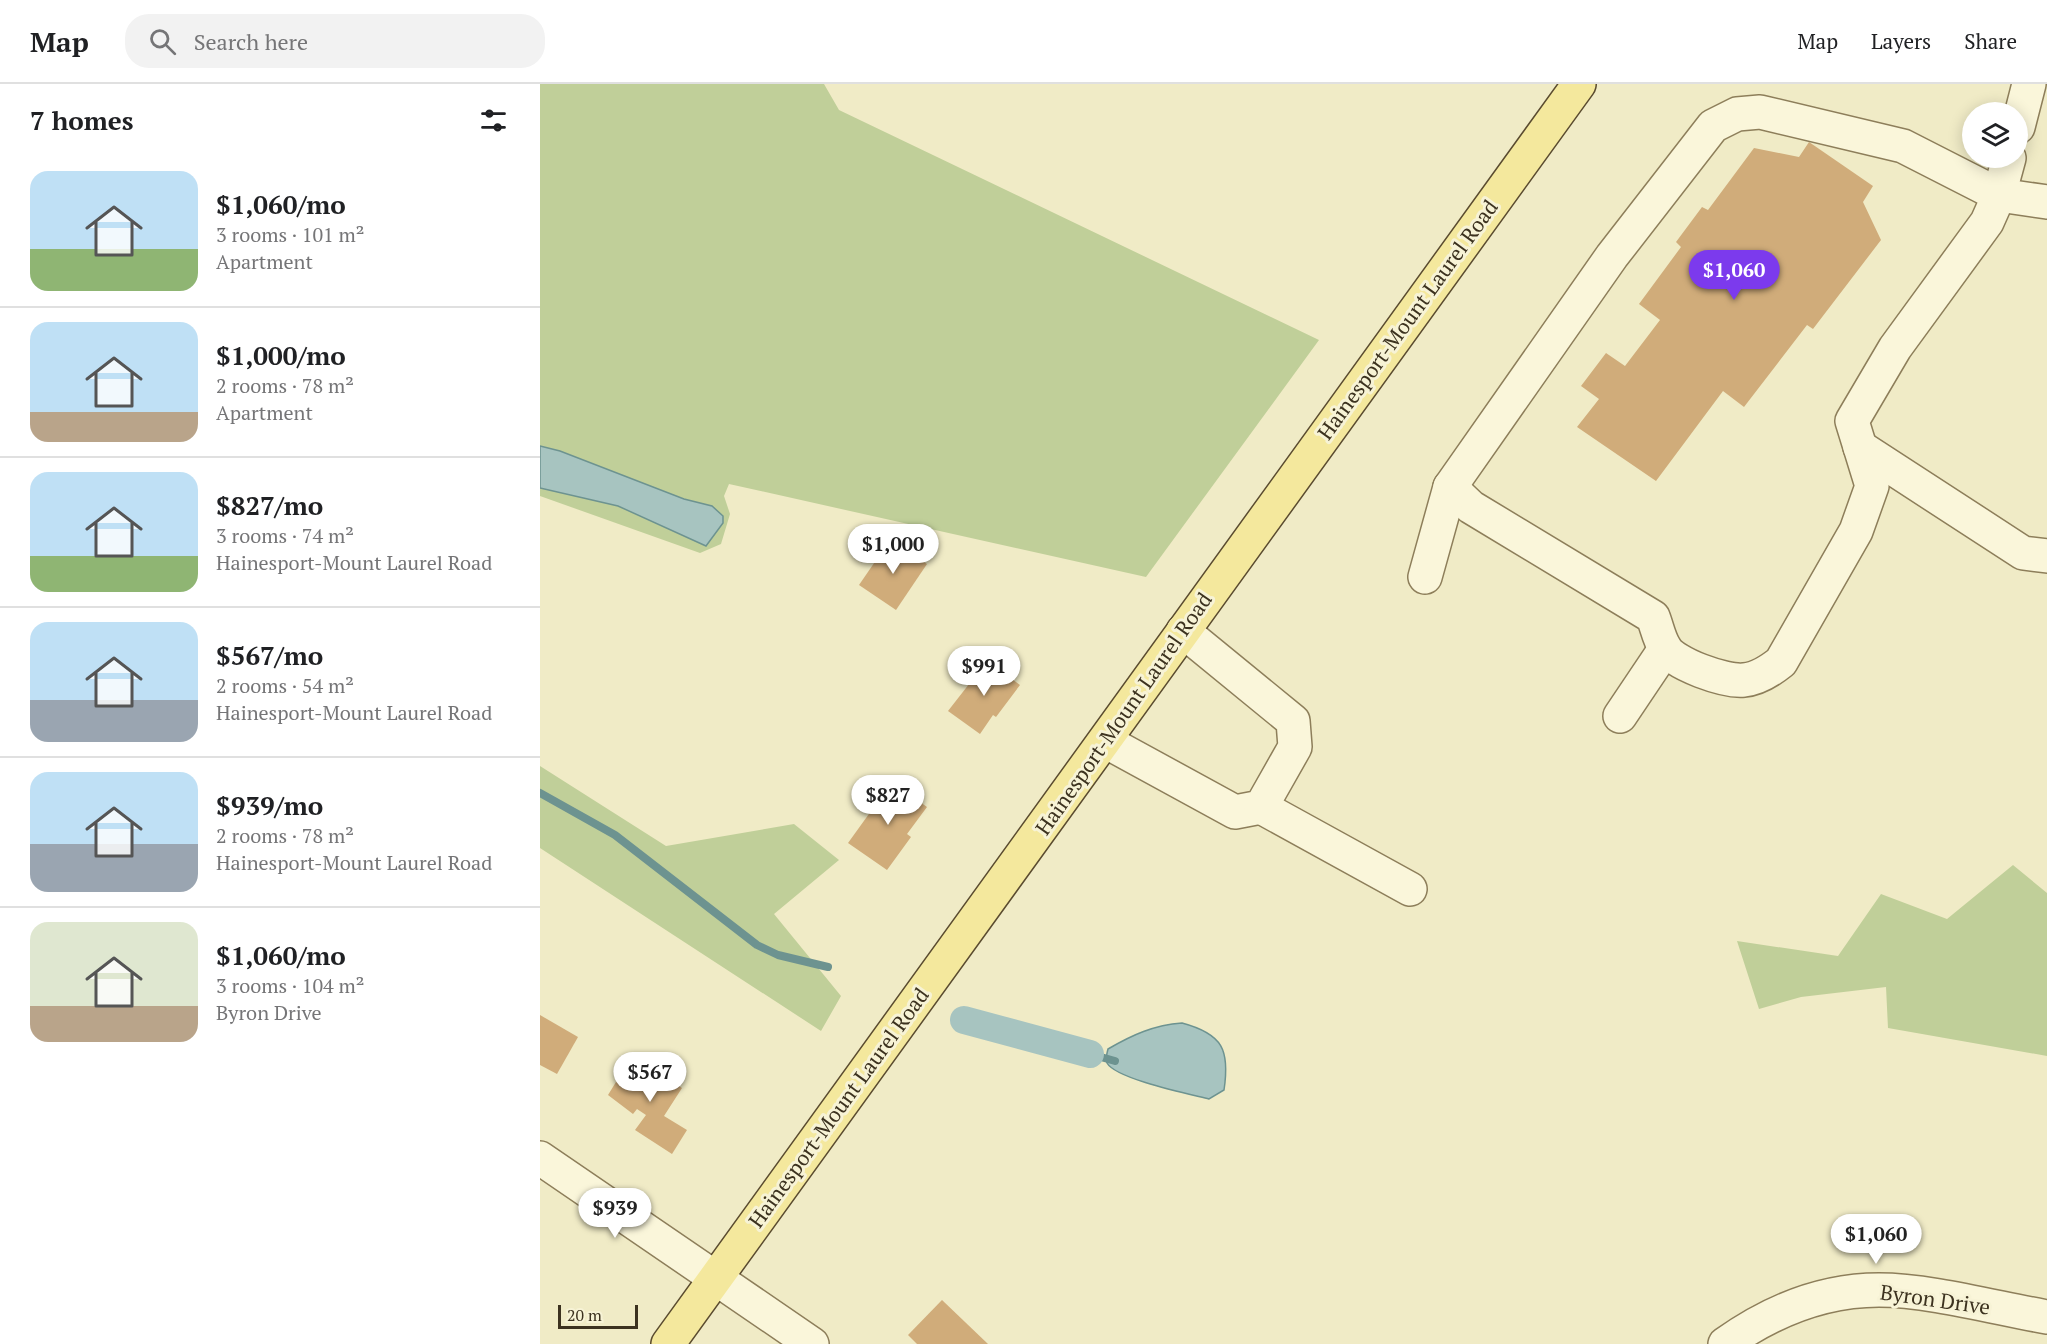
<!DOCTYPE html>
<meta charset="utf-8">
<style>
:root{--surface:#fff;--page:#f2f2f2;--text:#202124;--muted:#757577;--line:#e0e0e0;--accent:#7c3aed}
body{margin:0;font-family:"PT Serif",serif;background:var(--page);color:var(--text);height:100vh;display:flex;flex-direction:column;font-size:22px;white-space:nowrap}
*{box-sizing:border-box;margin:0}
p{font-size:20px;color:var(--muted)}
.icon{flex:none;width:33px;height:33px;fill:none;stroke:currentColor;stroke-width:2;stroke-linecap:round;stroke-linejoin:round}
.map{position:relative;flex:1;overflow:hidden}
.panel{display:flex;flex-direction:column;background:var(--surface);width:540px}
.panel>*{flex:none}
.controls{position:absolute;left:1422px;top:18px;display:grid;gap:12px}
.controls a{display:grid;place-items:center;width:66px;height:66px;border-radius:50%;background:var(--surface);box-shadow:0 3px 15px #0003;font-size:30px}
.scale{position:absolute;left:18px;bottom:15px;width:80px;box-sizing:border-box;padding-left:6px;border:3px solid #3c321f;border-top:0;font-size:16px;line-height:21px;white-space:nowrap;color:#3c321f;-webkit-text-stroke:4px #f7f3d6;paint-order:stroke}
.price{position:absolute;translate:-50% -51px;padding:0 14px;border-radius:21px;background:#fff;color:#222;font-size:20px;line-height:39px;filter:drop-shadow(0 2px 3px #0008)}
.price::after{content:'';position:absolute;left:50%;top:36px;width:18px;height:14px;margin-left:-9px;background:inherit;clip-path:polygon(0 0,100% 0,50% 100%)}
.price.selected{background:var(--accent);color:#fff}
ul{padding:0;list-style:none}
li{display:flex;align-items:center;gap:18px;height:150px;padding:0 30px}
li+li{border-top:2px solid var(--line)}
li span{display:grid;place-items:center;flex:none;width:168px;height:120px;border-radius:18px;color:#555}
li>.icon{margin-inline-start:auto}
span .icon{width:72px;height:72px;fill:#fffc;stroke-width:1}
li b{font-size:26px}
h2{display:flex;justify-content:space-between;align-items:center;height:72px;padding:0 30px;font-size:26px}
header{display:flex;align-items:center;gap:36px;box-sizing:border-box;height:84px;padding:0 30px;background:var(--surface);border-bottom:2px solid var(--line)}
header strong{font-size:28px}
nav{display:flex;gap:33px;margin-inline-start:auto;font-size:21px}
.search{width:420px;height:54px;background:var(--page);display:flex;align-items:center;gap:15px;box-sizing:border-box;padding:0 21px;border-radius:24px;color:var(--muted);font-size:22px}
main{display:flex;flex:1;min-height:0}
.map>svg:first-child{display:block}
</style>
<header>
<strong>Map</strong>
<div class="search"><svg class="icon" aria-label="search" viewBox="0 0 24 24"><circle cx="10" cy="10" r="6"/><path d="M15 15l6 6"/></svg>Search here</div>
<nav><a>Map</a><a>Layers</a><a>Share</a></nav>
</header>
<main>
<section class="panel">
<h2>7 homes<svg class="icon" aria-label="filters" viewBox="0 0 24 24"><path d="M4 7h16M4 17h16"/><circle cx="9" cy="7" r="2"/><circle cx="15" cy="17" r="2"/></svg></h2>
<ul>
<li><span style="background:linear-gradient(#bfe0f5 65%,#8fb573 0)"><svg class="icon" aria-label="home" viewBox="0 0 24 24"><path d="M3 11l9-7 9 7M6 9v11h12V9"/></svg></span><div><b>$1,060/mo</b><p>3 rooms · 101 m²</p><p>Apartment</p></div></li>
<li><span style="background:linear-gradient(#bfe0f5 75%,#b9a48a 0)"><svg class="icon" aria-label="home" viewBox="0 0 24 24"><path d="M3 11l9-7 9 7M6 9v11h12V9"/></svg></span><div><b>$1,000/mo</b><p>2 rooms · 78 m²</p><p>Apartment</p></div></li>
<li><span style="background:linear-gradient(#bfe0f5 70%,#8fb573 0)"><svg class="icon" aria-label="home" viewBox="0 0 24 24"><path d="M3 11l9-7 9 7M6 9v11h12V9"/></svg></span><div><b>$827/mo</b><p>3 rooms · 74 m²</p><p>Hainesport-Mount Laurel Road</p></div></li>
<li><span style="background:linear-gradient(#bfe0f5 65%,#9aa5b1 0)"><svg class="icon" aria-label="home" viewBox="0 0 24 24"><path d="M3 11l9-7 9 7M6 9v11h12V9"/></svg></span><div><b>$567/mo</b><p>2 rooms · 54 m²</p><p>Hainesport-Mount Laurel Road</p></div></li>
<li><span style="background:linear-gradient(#bfe0f5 60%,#9aa5b1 0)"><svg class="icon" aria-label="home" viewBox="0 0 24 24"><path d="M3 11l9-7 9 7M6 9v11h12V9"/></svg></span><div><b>$939/mo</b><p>2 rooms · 78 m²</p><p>Hainesport-Mount Laurel Road</p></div></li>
<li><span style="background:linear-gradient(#dfe7d0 70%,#b9a48a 0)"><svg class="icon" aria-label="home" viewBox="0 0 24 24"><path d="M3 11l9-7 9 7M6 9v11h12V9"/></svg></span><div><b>$1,060/mo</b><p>3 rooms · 104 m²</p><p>Byron Drive</p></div></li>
</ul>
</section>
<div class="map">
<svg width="1507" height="1260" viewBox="0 0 1507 1260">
<rect width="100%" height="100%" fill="#f0ebc6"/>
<!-- green -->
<g fill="#c0cf99">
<polygon points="0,0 284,0 299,26 779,256 606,493 189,400 184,412 190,430 181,460 160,469 0,412"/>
<polygon points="0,682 126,762 254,740 299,776 234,830 301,912 281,947 0,764"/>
<polygon points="1473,781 1507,809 1507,972 1348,944 1346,903 1261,913 1219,925 1197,857 1298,872 1341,810 1407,835"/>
</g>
<!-- water -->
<g fill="#a7c4c0" stroke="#6d9390" stroke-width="1.5">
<polygon points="0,362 20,367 144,415 172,422 183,432 183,439 166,462 78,422 0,404"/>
<path d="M642 939C683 950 690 966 684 1006L669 1015C649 1010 576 995 567 979 565 974 567 970 568 965 592 951 614 941 642 939Z"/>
</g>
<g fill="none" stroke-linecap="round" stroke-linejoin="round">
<!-- stream -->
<g stroke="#6d9390" stroke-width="8">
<polyline points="0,709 75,751 217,861 238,871 288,883"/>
<polyline points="550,970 575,977"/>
</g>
<!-- canal -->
<polyline stroke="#a7c4c0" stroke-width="28" points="424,936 550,970"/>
</g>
<!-- building -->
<g fill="#d0ac7a">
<polygon points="1269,58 1333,102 1323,118 1341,156 1273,245 1267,241 1204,323 1183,307 1116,397 1037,343 1059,315 1041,302 1066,269 1085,282 1120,236 1099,220 1141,163 1136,158 1162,123 1168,126 1214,64 1259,73"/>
<polygon points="350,456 387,480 356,526 319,501"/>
<polygon points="447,577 480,601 456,633 453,631 440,650 408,627"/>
<polygon points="352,698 387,723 367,750 371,753 347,786 308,759"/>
<polygon points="0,931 38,953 17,990 0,981"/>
<polygon points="92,972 142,1004 124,1032 147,1046 132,1070 95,1046 106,1031 97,1025 93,1030 68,1011"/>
<polygon points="402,1216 448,1260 377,1260 368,1251"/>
</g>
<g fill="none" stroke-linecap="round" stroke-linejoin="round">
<!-- minor casing -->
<g stroke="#8d7e5a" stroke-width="36">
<g id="minor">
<polyline points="1478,43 1489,0"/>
<polyline points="1320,363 1483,469 1507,472"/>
<path d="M910 403 931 423 1113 533C1117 543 1119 555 1125 564 1134 580 1185 598 1204 596 1218 595 1231 586 1241 578L1316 447 1332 402 1312 337 1355 264 1447 138 1459 111 1469 74"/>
<polyline points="885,493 910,403 1072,172 1173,42 1197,30 1220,28 1363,62 1459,111 1507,118"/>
<polyline points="1080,632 1125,565"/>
<polyline points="565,657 695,728 721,723 755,663 753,637 643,547"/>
<polyline points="721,723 870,805"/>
<polyline points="0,1074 272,1260"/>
<path d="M1185 1260C1230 1228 1283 1206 1339 1206 1389 1206 1456 1224 1507 1233"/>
</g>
</g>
<!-- major casing -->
<g stroke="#5a4b2f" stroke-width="36">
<polyline id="major" points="128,1260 1039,0"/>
</g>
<!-- minor -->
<use href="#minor" stroke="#faf6da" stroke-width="33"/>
<!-- major -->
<use href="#major" stroke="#f4e89d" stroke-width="33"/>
</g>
<g text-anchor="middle" stroke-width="6" stroke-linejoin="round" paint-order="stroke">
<!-- street labels -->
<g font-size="21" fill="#3c321f" stroke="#f7f3d6">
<text transform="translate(868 236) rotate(-54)" y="7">Hainesport-Mount Laurel Road</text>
<text transform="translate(584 630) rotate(-55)" y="7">Hainesport-Mount Laurel Road</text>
<text transform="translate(299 1024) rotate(-54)" y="7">Hainesport-Mount Laurel Road</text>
<text transform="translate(1395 1216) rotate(8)" y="7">Byron Drive</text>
</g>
</g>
</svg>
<div class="controls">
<a><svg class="icon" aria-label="layers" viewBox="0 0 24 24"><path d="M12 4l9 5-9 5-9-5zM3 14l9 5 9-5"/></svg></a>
</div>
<div class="scale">20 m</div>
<b class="price selected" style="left:1194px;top:217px">$1,060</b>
<b class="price" style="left:353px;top:491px">$1,000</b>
<b class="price" style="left:444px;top:613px">$991</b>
<b class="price" style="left:348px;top:742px">$827</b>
<b class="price" style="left:110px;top:1019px">$567</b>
<b class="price" style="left:75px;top:1155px">$939</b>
<b class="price" style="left:1336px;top:1181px">$1,060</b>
</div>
</main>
